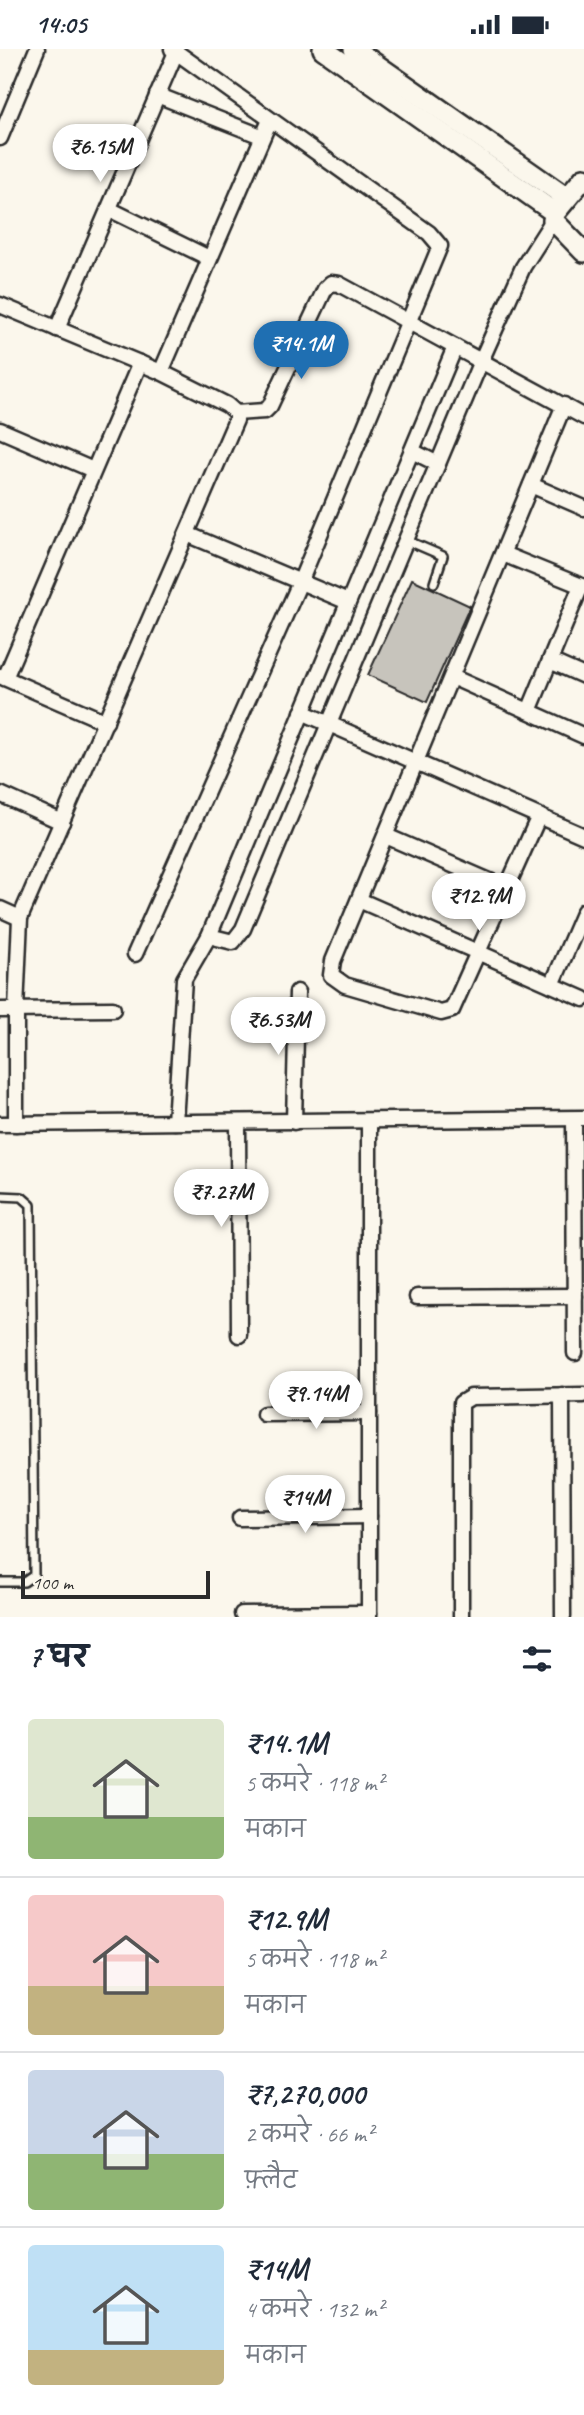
<!DOCTYPE html>
<html lang="hi">
<meta charset="utf-8">
<style>
:root{--surface:#fff;--page:#f2f2f3;--text:#1f2937;--muted:#747a83;--line:#e0e1e3;--accent:#1f6fb2}
body{margin:0;font-family:Caveat,"Playpen Sans Deva",sans-serif;background:var(--page);color:var(--text);height:100vh;display:flex;flex-direction:column;font-size:26px;white-space:nowrap}
*{box-sizing:border-box;margin:0}
p{font-size:23px;color:var(--muted)}
.icon{flex:none;width:38px;height:38px;fill:none;stroke:currentColor;stroke-width:2;stroke-linecap:round;stroke-linejoin:round}
.map{position:relative;height:1568px;overflow:hidden}
.sheet{display:flex;flex-direction:column;background:var(--surface);flex:1}
.sheet>*{flex:none}
.scale{position:absolute;left:21px;bottom:18px;width:189px;box-sizing:border-box;padding-left:7px;border:4px solid #2b2b2b;border-top:0;font-size:19px;line-height:24px;white-space:nowrap;color:#2b2b2b;-webkit-text-stroke:5px #fbf7ec;paint-order:stroke}
.price{position:absolute;translate:-50% -60px;padding:0 16px;border-radius:24px;background:#fff;color:#222;font-size:23px;line-height:46px;filter:drop-shadow(0 2px 4px #0008)}
.price::after{content:'';position:absolute;left:50%;top:42px;width:21px;height:16px;margin-left:-10px;background:inherit;clip-path:polygon(0 0,100% 0,50% 100%)}
.price.current{background:var(--accent);color:#fff}
ul{padding:0;list-style:none}
li{display:flex;align-items:center;gap:21px;height:175px;padding:0 28px}
li+li{border-top:2px solid var(--line)}
li span{display:grid;place-items:center;flex:none;width:196px;height:140px;border-radius:7px;color:#555}
li>.icon{margin-inline-start:auto}
span .icon{width:84px;height:84px;fill:#fffc;stroke-width:1}
li b{font-size:30px}
h2{display:flex;justify-content:space-between;align-items:center;height:84px;padding:0 28px;font-size:30px}
.status{display:flex;justify-content:space-between;align-items:center;height:49px;padding:0 35px;background:var(--surface);direction:ltr}
.status svg{height:19px;fill:currentColor}
.map>svg:first-child{display:block}
</style>
<div class="status"><b>14:05</b><svg viewBox="0 0 49 12"><path d="M0 12V9h3v3zM5 12V6h3v6zM10 12V3h3v9zM15 12V0h3v12zM26 1h20v11H26zM47 4h2v5h-2z"/></svg></div>
<div class="map">
<svg width="584" height="1568" viewBox="0 0 584 1568">
<rect width="100%" height="100%" fill="#fbf7ec"/>
<filter id="ink" filterUnits="userSpaceOnUse"><feTurbulence type="fractalNoise" baseFrequency=".0143" numOctaves="2"/><feDisplacementMap in="SourceGraphic" scale="14" xChannelSelector="R" yChannelSelector="G"/><feConvolveMatrix kernelMatrix="1 2 1 2 8 2 1 2 1" color-interpolation-filters="sRGB"/></filter>
<g filter="url(#ink)">
<!-- building -->
<polygon fill="#c7c4bc" stroke="#2b2b2b" stroke-width="2" points="412,530 470,557 427,653 368,626"/>
<g fill="none" stroke-linecap="round" stroke-linejoin="round">
<!-- lane casing -->
<g stroke="#2b2b2b" stroke-width="12">
<g id="lane">
<polyline points="406,491 443,507 434,534"/>
<polyline points="0,1147 22,1148 31,1156 34,1526 24,1533 0,1533"/>
</g>
</g>
<!-- street casing -->
<g stroke="#2b2b2b" stroke-width="19">
<g id="street">
<polyline points="157,46 261,87"/>
<polyline points="0,89 37,0"/>
<polyline points="109,160 209,209"/>
<polyline points="0,256 161,323 227,356 236,364 236,371 20,869 16,961 16,1075"/>
<polyline points="57,280 176,3"/>
<polyline points="161,323 270,71"/>
<polyline points="236,364 265,362 270,357 325,240 331,234 339,235 584,368"/>
<polyline points="0,381 93,421"/>
<polyline points="412,402 438,415"/>
<polyline points="531,436 584,459"/>
<polyline points="187,485 348,553"/>
<polyline points="503,505 584,538"/>
<polyline points="550,612 584,627"/>
<polyline points="0,627 106,673"/>
<polyline points="452,628 584,687"/>
<polyline points="5,629 140,314"/>
<polyline points="529,662 581,537"/>
<polyline points="302,663 584,787"/>
<polyline points="0,745 62,773"/>
<polyline points="539,767 452,961 441,964 345,936 331,926 333,912 564,356"/>
<polyline points="386,787 508,840"/>
<polyline points="359,851 584,950"/>
<polyline points="0,860 20,869"/>
<polyline points="209,887 233,893 243,880 481,312 523,218 553,171"/>
<polyline points="135,905 301,531 440,197 429,184 172,0"/>
<polyline points="552,936 584,862"/>
<polyline points="0,961 113,960"/>
<polyline points="574,1070 575,1304"/>
<polyline points="369,1072 369,1568"/>
<polyline points="175,1073 184,930 209,887 455,298"/>
<polyline points="294,1073 297,943"/>
<polyline points="238,1074 239,1286"/>
<polyline points="0,1075 584,1069"/>
<polyline points="417,1248 575,1247"/>
<polyline points="562,1346 563,1568"/>
<polyline points="264,1365 369,1364"/>
<polyline points="240,1469 369,1467"/>
<polyline points="242,1565 369,1564"/>
<polyline points="461,1568 461,1354 471,1348 584,1346"/>
</g>
</g>
<!-- secondary casing -->
<g stroke="#2b2b2b" stroke-width="24">
<g id="secondary">
<polyline points="323,0 555,164"/>
<polyline points="354,0 567,149"/>
<polyline points="584,129 555,164 553,171 584,203"/>
</g>
</g>
<!-- lane -->
<use href="#lane" stroke="#fbf7ec" stroke-width="7"/>
<!-- street -->
<use href="#street" stroke="#fbf7ec" stroke-width="14"/>
<!-- secondary -->
<use href="#secondary" stroke="#fbf7ec" stroke-width="19"/>
</g>
</g>
</svg>
<div class="scale">100 m</div>
<b class="price" style="left:100px;top:135px">₹6.15M</b>
<b class="price current" style="left:301px;top:332px">₹14.1M</b>
<b class="price" style="left:479px;top:884px">₹12.9M</b>
<b class="price" style="left:278px;top:1008px">₹6.53M</b>
<b class="price" style="left:221px;top:1180px">₹7.27M</b>
<b class="price" style="left:316px;top:1382px">₹9.14M</b>
<b class="price" style="left:305px;top:1486px">₹14M</b>
</div>
<section class="sheet">
<h2>7 घर<svg class="icon" aria-label="filters" viewBox="0 0 24 24"><path d="M4 7h16M4 17h16"/><circle cx="9" cy="7" r="2"/><circle cx="15" cy="17" r="2"/></svg></h2>
<ul>
<li><span style="background:linear-gradient(#dfe7d0 70%,#8fb573 0)"><svg class="icon" aria-label="home" viewBox="0 0 24 24"><path d="M3 11l9-7 9 7M6 9v11h12V9"/></svg></span><div><b>₹14.1M</b><p>5 कमरे · 118 m²</p><p>मकान</p></div></li>
<li><span style="background:linear-gradient(#f6c9c9 65%,#c2b280 0)"><svg class="icon" aria-label="home" viewBox="0 0 24 24"><path d="M3 11l9-7 9 7M6 9v11h12V9"/></svg></span><div><b>₹12.9M</b><p>5 कमरे · 118 m²</p><p>मकान</p></div></li>
<li><span style="background:linear-gradient(#c9d6e8 60%,#8fb573 0)"><svg class="icon" aria-label="home" viewBox="0 0 24 24"><path d="M3 11l9-7 9 7M6 9v11h12V9"/></svg></span><div><b>₹7,270,000</b><p>2 कमरे · 66 m²</p><p>फ़्लैट</p></div></li>
<li><span style="background:linear-gradient(#bfe0f5 75%,#c2b280 0)"><svg class="icon" aria-label="home" viewBox="0 0 24 24"><path d="M3 11l9-7 9 7M6 9v11h12V9"/></svg></span><div><b>₹14M</b><p>4 कमरे · 132 m²</p><p>मकान</p></div></li>
</ul>
</section>
